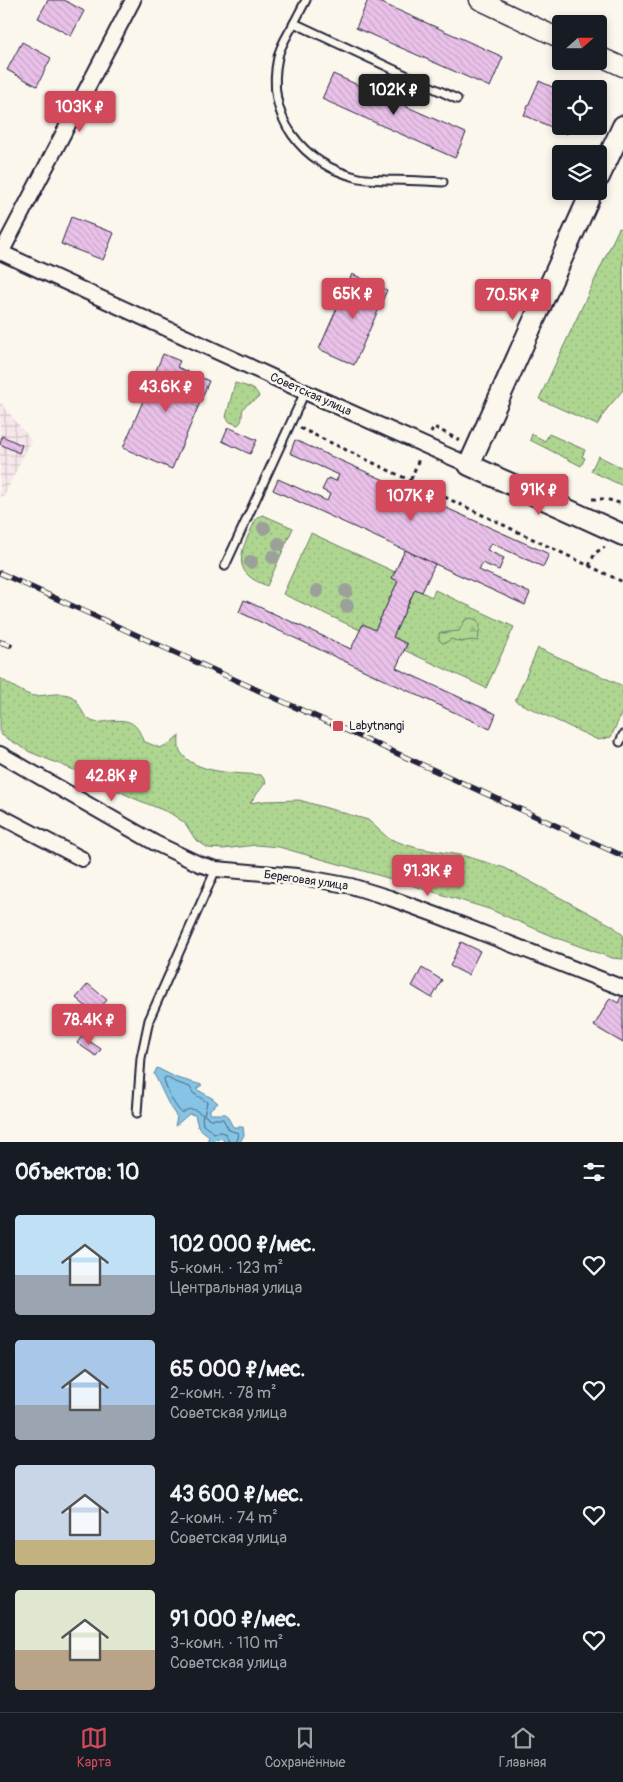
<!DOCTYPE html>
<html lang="ru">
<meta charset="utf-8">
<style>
:root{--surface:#171b24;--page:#20242c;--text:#f1f3f6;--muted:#9ea1a6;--line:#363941;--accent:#d1495b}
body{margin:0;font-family:Pangolin,sans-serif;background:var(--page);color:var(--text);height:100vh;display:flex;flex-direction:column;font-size:19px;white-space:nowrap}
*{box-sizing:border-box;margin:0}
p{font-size:16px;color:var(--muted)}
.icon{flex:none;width:28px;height:28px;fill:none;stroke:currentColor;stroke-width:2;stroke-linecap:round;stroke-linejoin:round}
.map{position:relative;height:1142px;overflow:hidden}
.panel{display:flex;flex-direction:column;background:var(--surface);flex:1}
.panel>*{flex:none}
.needle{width:32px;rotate:69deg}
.fabs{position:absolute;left:552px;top:15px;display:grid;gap:10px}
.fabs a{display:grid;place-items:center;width:55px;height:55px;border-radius:5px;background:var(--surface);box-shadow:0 2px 8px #0003;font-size:25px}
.price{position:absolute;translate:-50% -42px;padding:0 11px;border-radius:5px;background:var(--accent);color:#fff;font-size:16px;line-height:32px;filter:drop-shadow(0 1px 2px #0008)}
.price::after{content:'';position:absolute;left:50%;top:30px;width:15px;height:11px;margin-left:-8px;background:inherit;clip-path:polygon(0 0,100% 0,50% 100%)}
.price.active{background:#222;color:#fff}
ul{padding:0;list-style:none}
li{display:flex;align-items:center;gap:15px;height:125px;padding:0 15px}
li span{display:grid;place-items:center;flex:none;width:140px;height:100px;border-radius:5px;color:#555}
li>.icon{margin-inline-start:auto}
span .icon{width:60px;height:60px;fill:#fffc;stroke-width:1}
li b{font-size:21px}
h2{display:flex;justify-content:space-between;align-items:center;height:60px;padding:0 15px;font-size:21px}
.tabs{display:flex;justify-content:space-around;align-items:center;height:70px;border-top:1px solid var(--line);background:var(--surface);font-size:14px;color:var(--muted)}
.tabs a{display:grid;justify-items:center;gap:2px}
.tabs .active{color:var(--accent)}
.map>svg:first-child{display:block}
</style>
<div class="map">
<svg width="623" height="1142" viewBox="0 0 623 1142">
<defs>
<pattern id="industrial-grid" width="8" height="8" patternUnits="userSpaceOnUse" patternTransform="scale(1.25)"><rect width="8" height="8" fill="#f6e7eb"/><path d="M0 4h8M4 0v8" fill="none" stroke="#d3c6ca"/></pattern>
<pattern id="grass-dots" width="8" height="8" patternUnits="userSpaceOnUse" patternTransform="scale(1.25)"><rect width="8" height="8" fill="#afd691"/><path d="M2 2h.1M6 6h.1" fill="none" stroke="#96b77e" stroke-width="1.8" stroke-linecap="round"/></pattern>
<pattern id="forest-firs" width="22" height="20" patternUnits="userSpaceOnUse" patternTransform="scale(1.25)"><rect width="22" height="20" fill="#afd691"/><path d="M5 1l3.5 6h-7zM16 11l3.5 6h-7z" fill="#96b77e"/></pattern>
<pattern id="building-back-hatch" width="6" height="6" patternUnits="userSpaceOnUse" patternTransform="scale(1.25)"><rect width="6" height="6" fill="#eac1e9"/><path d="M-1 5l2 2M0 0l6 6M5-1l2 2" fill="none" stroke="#c8a6c9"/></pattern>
</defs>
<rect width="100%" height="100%" fill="#fbf7ec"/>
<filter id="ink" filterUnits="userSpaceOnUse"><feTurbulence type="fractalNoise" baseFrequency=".02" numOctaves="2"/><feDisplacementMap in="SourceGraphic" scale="10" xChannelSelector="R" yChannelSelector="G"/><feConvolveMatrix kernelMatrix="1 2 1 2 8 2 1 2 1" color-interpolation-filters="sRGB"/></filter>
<g filter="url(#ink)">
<!-- industrial -->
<polygon fill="url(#industrial-grid)" points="0,402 31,440 3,498 0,496"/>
<!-- grass -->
<g fill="url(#grass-dots)" stroke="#687c66">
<polygon points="619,228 623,229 623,390 607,409 597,425 539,399"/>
<path d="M235 383C244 386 257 387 259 397 254 402 246 403 243 409 241 416 244 420 238 425L230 422 226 417Z"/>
<polygon points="532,434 545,441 549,434 585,450 582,457 585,458 581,466 530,440"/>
<polygon points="598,456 623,468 623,486 591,471"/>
<path d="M263 515 293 528 267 586C261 583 254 581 249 576 231 561 250 534 257 517Z"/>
<polygon points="311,533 395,572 392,578 398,581 375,630 363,624 360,630 283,594"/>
<polygon points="415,589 432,597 435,590 514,627 486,688 404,650 407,644 393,637"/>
<polygon points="538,648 623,686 623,710 611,737 598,740 515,701"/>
<path d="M0 678C8 683 25 695 34 696 44 696 58 692 68 695 81 698 79 714 90 720 96 724 102 722 108 721 128 719 137 721 143 741L160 748 170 743 179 735C179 740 178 747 180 751 193 774 238 773 261 775L266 782 250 803 264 801 299 800 368 820 388 838 401 843 417 848 465 856 505 868 613 926 623 935V959L612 958 557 938 489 909 381 876 279 847 256 845 223 849 208 848 195 839 185 823 170 813 133 798 86 775 30 752 0 734Z"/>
</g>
<!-- forest -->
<polygon fill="url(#forest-firs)" stroke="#687c66" points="471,618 477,620 480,625 478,641 472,640 460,642 451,639 447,642 443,643 439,640 439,633 459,631 465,620"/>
<!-- water -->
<path fill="#85c4e5" stroke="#5d83a1" d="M157 1068 177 1078 202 1085 196 1089 212 1098 218 1103 210 1109V1114H226L233 1127H243L244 1135 240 1142H224L223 1139 217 1138 213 1142H207L209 1136 198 1127 195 1115 189 1114 175 1126 177 1117C167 1104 162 1089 154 1074Z"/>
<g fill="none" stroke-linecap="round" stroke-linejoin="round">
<!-- shore -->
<path stroke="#4a637f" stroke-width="1" d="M229 1142 226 1134 221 1132 214 1133 203 1125 202 1118 203 1115C196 1110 191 1106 182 1113 176 1109 164 1086 164 1078L166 1077 175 1082 190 1087 193 1093 207 1102 204 1115 210 1119H223L229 1130 238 1133 236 1142"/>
</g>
<!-- building -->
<g fill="url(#building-back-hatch)" stroke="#22223b">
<polygon points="48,0 64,0 84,11 71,36 38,18"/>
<polygon points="368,0 375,0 503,57 490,87 356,28"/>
<polygon points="22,42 51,58 37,86 7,70"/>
<polygon points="333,74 466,133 455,158 322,99"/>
<polygon points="539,81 561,91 561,126 571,126 567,134 524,115"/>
<polygon points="71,217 114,233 103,260 61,244"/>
<polygon points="352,274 387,290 354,365 319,349"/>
<polygon points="163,354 180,361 177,367 209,381 172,469 123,448"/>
<polygon points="228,427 257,440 250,454 222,441"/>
<polygon points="2,436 22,445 19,453 0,444"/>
<polygon points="295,440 549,554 543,567 491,543 487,550 504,558 499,570 482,563 479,570 530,593 525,605 273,490 278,479 327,501 330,494 322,490 328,478 336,481 339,475 290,453"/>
<polygon points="405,550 435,564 422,592 415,589 393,637 407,644 396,668 496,714 490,729 239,612 244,600 351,649 363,624 375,630 398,581 392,578"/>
<polygon points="461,942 480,951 468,975 450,966"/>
<polygon points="422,968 442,980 432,998 412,986"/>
<polygon points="88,984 107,1000 95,1014 76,998"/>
<polygon points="622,995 623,996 623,1043 594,1026 610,998 618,1003"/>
<polygon points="82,1036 101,1049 96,1056 77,1043"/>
</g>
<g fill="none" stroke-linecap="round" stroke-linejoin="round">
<!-- service casing -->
<g stroke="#22223b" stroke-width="11">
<g id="service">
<polyline points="306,0 294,23 457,99"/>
<path d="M294 23C289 33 280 46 278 57 265 117 302 164 359 178 368 180 377 179 386 180 405 180 424 181 443 182"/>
<polyline points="225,566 305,392"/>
<polyline points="620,742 623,735"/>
<polyline points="137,1113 141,1058 149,1020 216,869"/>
</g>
</g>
<!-- minor casing -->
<g stroke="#22223b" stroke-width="18">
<g id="minor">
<polyline points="0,252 305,392 469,465"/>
<polyline points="1,253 133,0"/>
<polyline points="0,754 155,843 199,864 216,869 297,876 351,886 390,898 439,916 623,988"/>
<polyline points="0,816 82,859"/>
</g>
</g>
<!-- tertiary casing -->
<g stroke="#22223b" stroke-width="21">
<g id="tertiary">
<polyline points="479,0 561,39"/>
<polyline points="599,56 623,67"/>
</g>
</g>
<!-- secondary casing -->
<g stroke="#22223b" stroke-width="24">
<g id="secondary">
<polyline points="599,177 623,126"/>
<polyline points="592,191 469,465 623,535"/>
</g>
</g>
<!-- path -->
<g stroke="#22223b" stroke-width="3" stroke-dasharray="4 4" stroke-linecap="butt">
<polyline points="300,428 623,582"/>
<polyline points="431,433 434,427 461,441"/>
<polyline points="411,479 419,459"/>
<polyline points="592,499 606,499 623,504"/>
<polyline points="589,566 595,553 605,547"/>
</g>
<!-- service -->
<use href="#service" stroke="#fbf7ec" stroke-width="7"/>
<!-- minor -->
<use href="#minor" stroke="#fbf7ec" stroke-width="14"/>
<!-- tertiary -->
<use href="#tertiary" stroke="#fbf7ec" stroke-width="18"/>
<!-- secondary -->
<use href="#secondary" stroke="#fbf7ec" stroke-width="20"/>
<!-- rail casing -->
<g stroke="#22223b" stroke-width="5.5">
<g id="rail">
<polyline points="0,573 623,856"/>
<polyline points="0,642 10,645"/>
</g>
</g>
<!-- rail -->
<use href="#rail" stroke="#fbf7ec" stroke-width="4" stroke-dasharray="11" stroke-linecap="butt"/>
</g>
<!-- trees -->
<g fill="#9ba099">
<circle cx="264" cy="528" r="7"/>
<circle cx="279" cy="544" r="7"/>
<circle cx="273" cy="557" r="7"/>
<circle cx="251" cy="562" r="7"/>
<circle cx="317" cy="591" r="7"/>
<circle cx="346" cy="591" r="7"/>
<circle cx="347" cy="606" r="7"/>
</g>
</g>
<!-- markers -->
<rect fill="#d1495b" stroke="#fbf7ec" stroke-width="2" x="332" y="720" width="12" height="12" rx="2.5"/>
<g text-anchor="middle" stroke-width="5" stroke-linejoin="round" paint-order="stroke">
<!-- street labels -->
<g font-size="12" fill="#22223b" stroke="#fbf7ec">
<text transform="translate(311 394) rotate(24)" y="4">Советская улица</text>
<text transform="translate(306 880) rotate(8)" y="4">Береговая улица</text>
</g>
<!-- poi labels -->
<g font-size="12" fill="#22223b" stroke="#fbf7ec" text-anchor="start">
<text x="349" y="730">Labytnangi</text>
</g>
</g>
</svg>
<div class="fabs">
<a><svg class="needle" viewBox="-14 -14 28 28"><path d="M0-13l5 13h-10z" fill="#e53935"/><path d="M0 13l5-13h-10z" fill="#9ea1a6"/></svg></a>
<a><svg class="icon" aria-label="locate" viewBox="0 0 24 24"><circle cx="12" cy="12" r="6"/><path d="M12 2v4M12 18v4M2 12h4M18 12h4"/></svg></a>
<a><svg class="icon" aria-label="layers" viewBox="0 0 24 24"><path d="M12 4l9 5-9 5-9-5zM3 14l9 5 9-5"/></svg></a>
</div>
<b class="price active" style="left:394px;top:116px">102K ₽</b>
<b class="price" style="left:80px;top:133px">103K ₽</b>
<b class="price" style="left:353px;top:320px">65K ₽</b>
<b class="price" style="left:513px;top:321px">70.5K ₽</b>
<b class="price" style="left:166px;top:413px">43.6K ₽</b>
<b class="price" style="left:539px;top:516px">91K ₽</b>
<b class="price" style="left:411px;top:522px">107K ₽</b>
<b class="price" style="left:112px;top:802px">42.8K ₽</b>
<b class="price" style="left:428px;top:897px">91.3K ₽</b>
<b class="price" style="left:89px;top:1046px">78.4K ₽</b>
</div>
<section class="panel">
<h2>Объектов: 10<svg class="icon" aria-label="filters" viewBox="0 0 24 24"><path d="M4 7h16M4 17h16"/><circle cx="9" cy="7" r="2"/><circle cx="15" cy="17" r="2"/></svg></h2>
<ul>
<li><span style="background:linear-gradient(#bfe0f5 60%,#9aa5b1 0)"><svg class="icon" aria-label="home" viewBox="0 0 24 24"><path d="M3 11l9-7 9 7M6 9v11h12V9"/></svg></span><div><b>102 000 ₽/мес.</b><p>5-комн. · 123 m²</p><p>Центральная улица</p></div><svg class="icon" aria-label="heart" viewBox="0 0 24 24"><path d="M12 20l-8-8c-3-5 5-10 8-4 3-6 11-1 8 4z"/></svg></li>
<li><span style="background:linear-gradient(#a9c7e8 65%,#9aa5b1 0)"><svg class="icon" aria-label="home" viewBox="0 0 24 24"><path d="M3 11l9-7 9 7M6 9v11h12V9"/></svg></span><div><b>65 000 ₽/мес.</b><p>2-комн. · 78 m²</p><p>Советская улица</p></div><svg class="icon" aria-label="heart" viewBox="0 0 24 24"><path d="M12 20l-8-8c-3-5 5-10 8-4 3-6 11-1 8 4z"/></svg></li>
<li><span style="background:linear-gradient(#c9d6e8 75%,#c2b280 0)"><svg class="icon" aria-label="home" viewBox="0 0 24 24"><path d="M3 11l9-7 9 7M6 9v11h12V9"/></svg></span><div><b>43 600 ₽/мес.</b><p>2-комн. · 74 m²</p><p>Советская улица</p></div><svg class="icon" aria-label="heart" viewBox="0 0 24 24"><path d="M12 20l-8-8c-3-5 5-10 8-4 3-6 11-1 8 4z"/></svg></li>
<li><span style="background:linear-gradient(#dfe7d0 60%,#b9a48a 0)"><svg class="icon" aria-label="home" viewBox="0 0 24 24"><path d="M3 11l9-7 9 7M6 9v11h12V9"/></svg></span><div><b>91 000 ₽/мес.</b><p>3-комн. · 110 m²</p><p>Советская улица</p></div><svg class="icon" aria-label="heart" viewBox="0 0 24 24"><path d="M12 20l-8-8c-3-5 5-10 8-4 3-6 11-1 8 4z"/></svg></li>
</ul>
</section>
<nav class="tabs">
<a class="active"><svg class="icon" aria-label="map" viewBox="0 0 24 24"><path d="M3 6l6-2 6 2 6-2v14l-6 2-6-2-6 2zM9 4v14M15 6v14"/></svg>Карта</a>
<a><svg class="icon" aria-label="saved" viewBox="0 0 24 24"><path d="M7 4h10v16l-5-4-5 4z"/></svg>Сохранённые</a>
<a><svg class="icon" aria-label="home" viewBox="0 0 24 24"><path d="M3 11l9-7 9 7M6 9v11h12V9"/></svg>Главная</a>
</nav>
